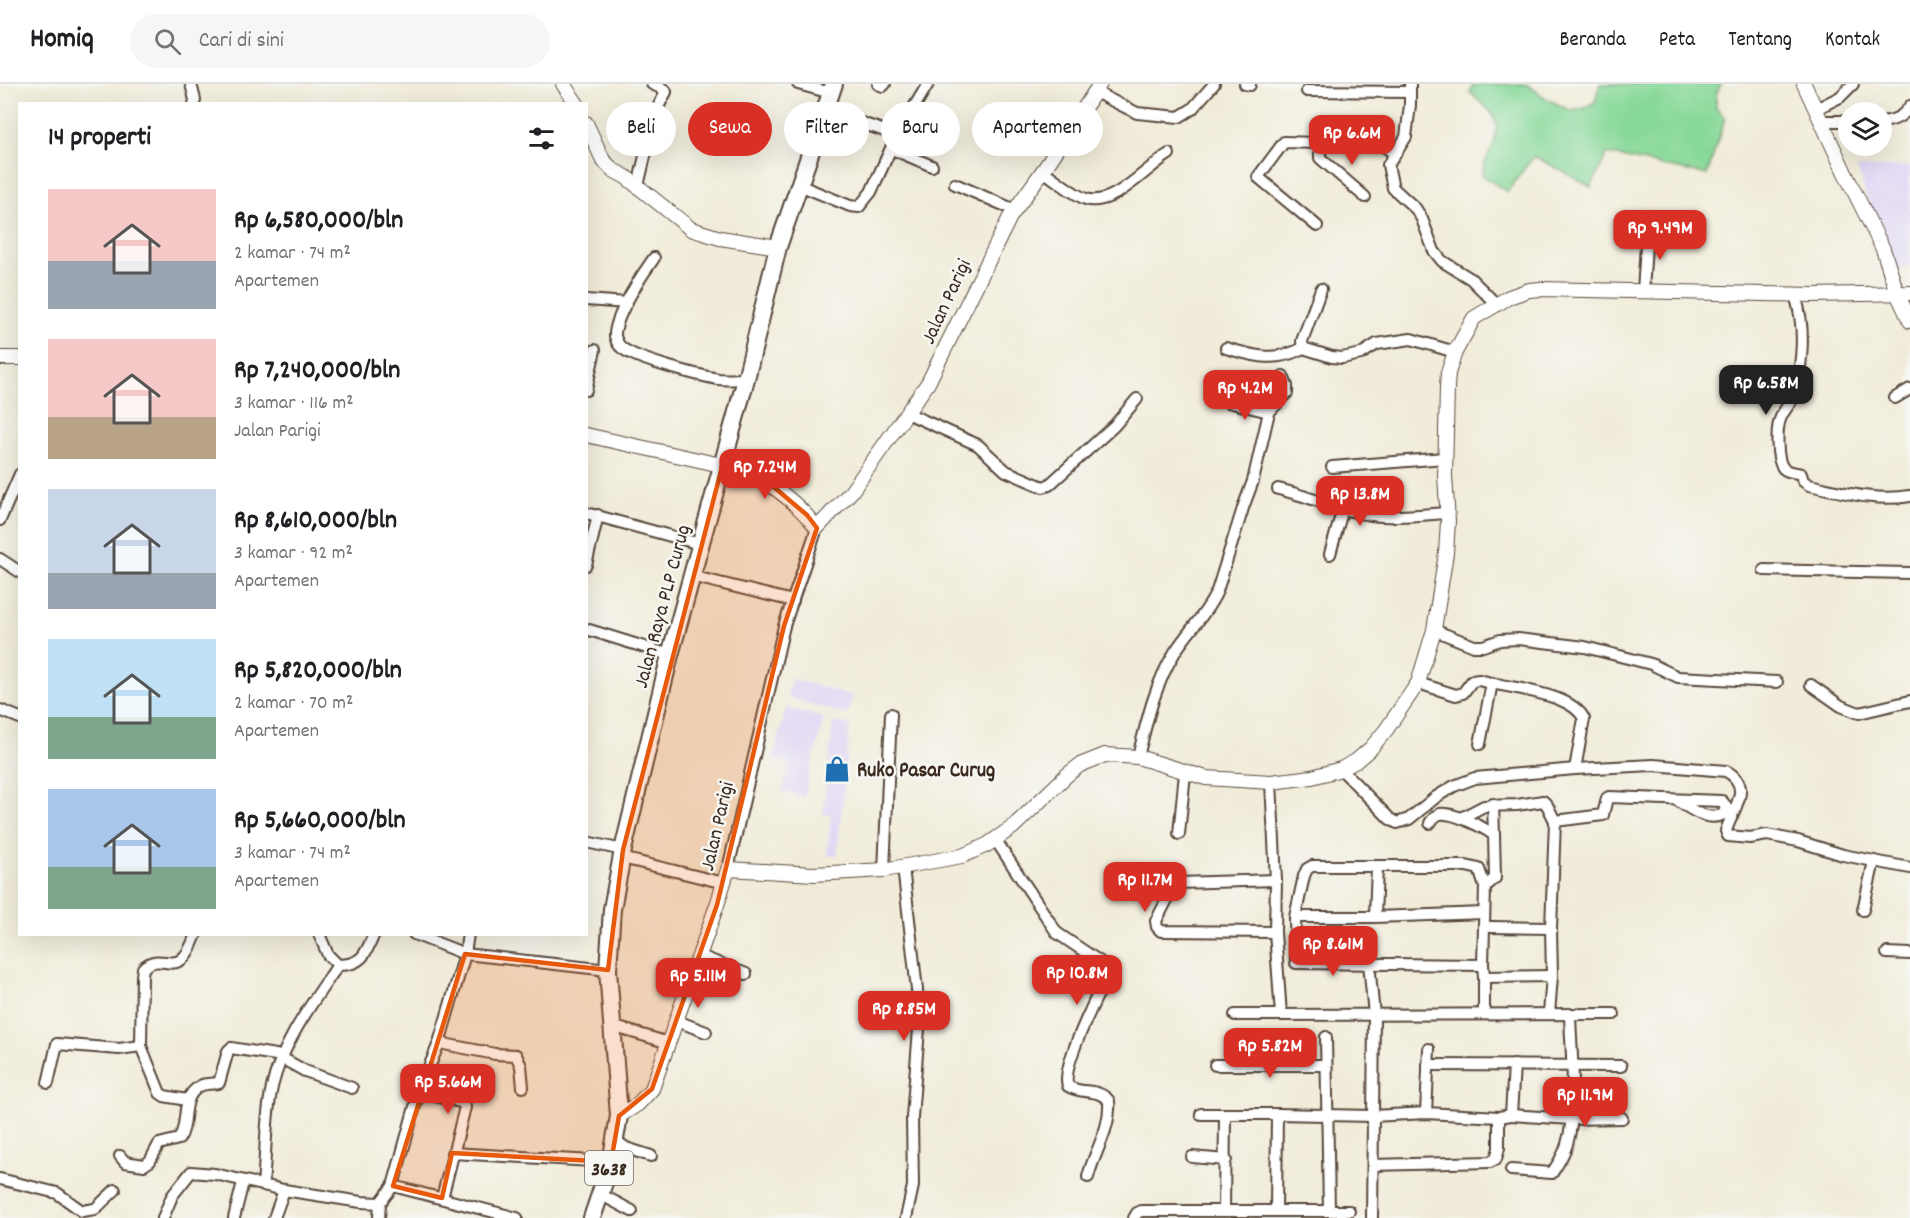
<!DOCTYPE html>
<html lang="id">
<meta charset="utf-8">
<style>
:root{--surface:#fff;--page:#f6f6f6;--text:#202124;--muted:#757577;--line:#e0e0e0;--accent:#d93025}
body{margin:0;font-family:Dekko,sans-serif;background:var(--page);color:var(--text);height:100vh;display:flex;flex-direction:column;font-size:22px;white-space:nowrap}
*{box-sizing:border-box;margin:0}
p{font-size:20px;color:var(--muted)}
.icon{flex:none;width:33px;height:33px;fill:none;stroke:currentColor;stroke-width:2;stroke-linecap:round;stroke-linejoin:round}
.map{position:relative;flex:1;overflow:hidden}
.side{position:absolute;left:18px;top:18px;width:570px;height:834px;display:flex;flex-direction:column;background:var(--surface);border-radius:0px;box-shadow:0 6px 24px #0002}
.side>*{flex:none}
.hud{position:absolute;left:606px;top:18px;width:570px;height:54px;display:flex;gap:12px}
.tools{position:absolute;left:1838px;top:18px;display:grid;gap:12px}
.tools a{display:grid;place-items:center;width:54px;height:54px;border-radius:50%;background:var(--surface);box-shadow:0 6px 24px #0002;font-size:30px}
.price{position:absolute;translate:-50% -51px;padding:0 14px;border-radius:12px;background:var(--accent);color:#fff;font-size:20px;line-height:39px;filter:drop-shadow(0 2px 3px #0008)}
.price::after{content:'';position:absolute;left:50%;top:36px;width:18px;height:14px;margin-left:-9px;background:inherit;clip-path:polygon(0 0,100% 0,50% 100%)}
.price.current{background:#222;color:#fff}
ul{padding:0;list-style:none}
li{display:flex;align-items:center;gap:18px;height:150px;padding:0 30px}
li span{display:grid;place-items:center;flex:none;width:168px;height:120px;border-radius:0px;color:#555}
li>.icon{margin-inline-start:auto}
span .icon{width:72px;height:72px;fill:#fffc;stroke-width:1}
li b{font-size:26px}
h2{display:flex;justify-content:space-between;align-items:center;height:72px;padding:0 30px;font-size:26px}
.chip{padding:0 21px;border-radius:27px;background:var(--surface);box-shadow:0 6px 24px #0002;font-size:21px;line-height:54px}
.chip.current{background:var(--accent);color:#fff}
header{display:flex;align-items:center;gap:36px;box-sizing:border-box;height:84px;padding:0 30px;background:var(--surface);border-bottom:2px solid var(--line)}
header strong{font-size:28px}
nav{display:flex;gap:33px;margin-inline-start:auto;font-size:21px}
.search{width:420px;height:54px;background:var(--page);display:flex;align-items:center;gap:15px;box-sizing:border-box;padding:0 21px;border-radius:33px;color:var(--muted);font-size:22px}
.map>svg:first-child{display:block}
</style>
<header>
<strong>Homiq</strong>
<div class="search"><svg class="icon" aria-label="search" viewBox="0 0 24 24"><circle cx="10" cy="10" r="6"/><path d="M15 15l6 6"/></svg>Cari di sini</div>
<nav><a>Beranda</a><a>Peta</a><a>Tentang</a><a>Kontak</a></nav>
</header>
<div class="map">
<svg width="1910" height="1134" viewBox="0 0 1910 1134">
<rect width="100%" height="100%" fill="#f6f6f2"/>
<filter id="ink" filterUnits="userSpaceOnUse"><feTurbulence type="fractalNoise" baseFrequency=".0167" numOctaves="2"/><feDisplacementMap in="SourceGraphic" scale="12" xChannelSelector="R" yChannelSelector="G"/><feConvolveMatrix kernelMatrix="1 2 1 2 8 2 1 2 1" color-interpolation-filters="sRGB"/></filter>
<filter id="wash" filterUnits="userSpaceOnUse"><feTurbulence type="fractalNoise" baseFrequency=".008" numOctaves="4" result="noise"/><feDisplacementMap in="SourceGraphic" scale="24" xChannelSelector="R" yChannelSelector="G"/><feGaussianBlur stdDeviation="1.35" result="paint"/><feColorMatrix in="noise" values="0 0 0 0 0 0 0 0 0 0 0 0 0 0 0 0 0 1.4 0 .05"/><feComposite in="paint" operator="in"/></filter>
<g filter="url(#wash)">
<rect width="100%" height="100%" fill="#f1ecd9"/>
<!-- built -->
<g fill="#dfd5f5">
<polygon points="1910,82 1910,182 1895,184 1868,118 1857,84"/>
<polygon points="792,595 853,612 847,631 787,613"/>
<polygon points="786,624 824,634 804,713 782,707 789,679 773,675"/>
<polygon points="833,638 850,640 837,772 827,771 831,731 823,730"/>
</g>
<!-- green -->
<polygon fill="#88d99a" stroke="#62825c" stroke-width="1.5" points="1474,0 1526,0 1549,16 1572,27 1585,24 1595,18 1600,0 1721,0 1716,11 1716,24 1725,34 1707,91 1607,70 1591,103 1534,72 1507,108 1482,91 1487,73 1494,59 1497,42 1491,28 1470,8"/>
</g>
<g filter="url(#ink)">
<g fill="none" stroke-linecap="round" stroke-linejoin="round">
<!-- minor casing -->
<g stroke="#56473a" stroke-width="14">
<g id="minor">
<polyline points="191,0 195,16 194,20"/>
<polyline points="798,0 831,9"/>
<polyline points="878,0 883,2 885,0"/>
<polyline points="1245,0 1250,1"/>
<polyline points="1410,0 1410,21 1406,53 1388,81 1393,104 1416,125 1422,135 1434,167 1442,177 1471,195 1495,219"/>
<polyline points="1307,7 1410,8"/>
<polyline points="1095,8 1137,29 1179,33 1192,25 1214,0"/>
<polyline points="1816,25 1840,13 1853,0"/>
<polyline points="825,27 897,51"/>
<polyline points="1821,37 1848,37"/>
<path d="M1881 38C1894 37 1903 33 1910 22"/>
<polyline points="1320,59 1320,74 1365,113"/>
<polyline points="892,65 932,82"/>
<path d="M1043 87C1054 94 1074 111 1086 115 1113 124 1147 83 1169 70"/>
<polyline points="955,100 1015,126"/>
<polyline points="799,101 850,122 859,123 871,108 897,51 928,0"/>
<polyline points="638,102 655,29 666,8 665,6 652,0"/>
<polyline points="1317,142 1258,93 1284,58 1382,61 1394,69"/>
<path d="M654 174C643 189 614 233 615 252 616 256 618 261 622 264 637 276 697 291 718 295 727 296 737 295 746 295"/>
<polyline points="1321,205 1302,257 1303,264 1332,273 1342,274 1361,270 1377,260 1411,255 1455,268"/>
<polyline points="1643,207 1647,146"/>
<path d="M1795 211C1806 244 1802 275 1796 309 1792 318 1785 324 1781 333 1776 343 1776 375 1783 384 1788 389 1795 388 1801 390L1803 397 1809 401C1843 408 1875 418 1910 412"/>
<polyline points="586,216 627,219"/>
<path d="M1226 264C1254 272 1275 279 1303 264"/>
<polyline points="586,306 595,266"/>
<polyline points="1895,314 1910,305"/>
<polyline points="1228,318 1269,328"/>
<polyline points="907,329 978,361 1006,387 1043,403 1049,401 1114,342 1137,315"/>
<polyline points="1332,383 1445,374"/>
<path d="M1278 405C1312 413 1348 430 1382 432 1404 433 1426 430 1448 429"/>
<polyline points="586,429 700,460"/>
<polyline points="0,436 20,390"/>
<polyline points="1330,470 1343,424"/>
<polyline points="0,475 20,488"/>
<polyline points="586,481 598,431"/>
<polyline points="1764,486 1910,489"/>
<polyline points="691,492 793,517"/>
<polyline points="586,545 670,571"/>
<polyline points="1434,546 1474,562 1483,562 1500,556 1518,555 1585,563 1651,580 1678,593 1777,598"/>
<path d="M1418 599 1456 611 1463 609 1472 597 1479 596C1505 604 1572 608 1584 635L1575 685"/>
<polyline points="1811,601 1841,622 1859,629 1910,617"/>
<polyline points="0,626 20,634"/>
<polyline points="1480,660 1492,599"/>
<path d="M1138 673C1147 636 1155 600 1175 568 1188 547 1207 530 1217 507L1244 421 1253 397 1269 328 1287 309V302L1283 292"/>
<path d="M1341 685 1390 735 1397 739 1409 735 1436 713 1454 702 1475 694 1575 685 1653 681 1726 687C1754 702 1733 724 1726 747L1728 752 1750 754 1767 751 1798 757 1843 771 1910 784"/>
<polyline points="1271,698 1276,796 1275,848 1281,931"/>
<polyline points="1493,720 1494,751"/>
<polyline points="1461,734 1484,722 1517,721 1543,717 1547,721 1555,737 1551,844 1552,892 1549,930"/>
<path d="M1555 737 1603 731 1607 714 1609 713 1722 717 1726 722 1724 730C1707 739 1690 724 1676 716"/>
<path d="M1430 739C1433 735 1435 731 1440 730 1453 728 1483 743 1494 751L1495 794 1485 803"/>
<polyline points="1179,750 1185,689"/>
<path d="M995 755 1057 849 1106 882 1109 886C1108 896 1102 904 1097 912 1089 929 1061 987 1068 1002 1081 1011 1098 1003 1109 1017 1111 1045 1094 1068 1088 1093"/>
<polyline points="586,758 623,766"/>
<polyline points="622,774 724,799"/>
<polygon points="1312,782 1466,782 1479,785 1485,803 1483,881 1296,879 1295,833 1304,792 1307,785"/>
<polyline points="903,783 917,906 919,945 912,1033 913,1102 906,1134"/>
<polyline points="728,785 784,542 817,444"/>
<polyline points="884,786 891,630"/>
<polyline points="1863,826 1874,777"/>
<polyline points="1295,833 1375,833 1484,829"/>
<polyline points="1375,833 1377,783"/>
<polyline points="1491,843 1551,844"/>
<polyline points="1275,848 1161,847 1157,843 1156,837 1174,802 1178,799 1276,796"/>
<path d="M319 850 328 871 338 881C362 881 366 870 374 850"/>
<polyline points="414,850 465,870 608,886"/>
<polyline points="1887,869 1910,870"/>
<polyline points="700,872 746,890"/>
<polyline points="1369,879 1374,931 1372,1134"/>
<polyline points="1483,881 1484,893 1552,892"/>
<polyline points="1484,893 1484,930"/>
<polyline points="1235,931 1614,930"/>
<polyline points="677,937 706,948"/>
<polyline points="612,942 669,959"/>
<polyline points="1326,953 1329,1127"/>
<polyline points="439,959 495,970 516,971 521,982 523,1003"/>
<polyline points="1215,981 1326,981"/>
<polyline points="1428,981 1621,982"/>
<polyline points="48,999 57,960 119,965 141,962"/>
<polyline points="419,1008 464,1019 465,1023 442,1114"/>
<path d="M187 1016 164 1012 160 1009 141 962 142 892 143 884C164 864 178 901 196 850"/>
<polyline points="1426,1029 1429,965"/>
<polyline points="1201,1030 1277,1030 1373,1032 1426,1029 1499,1033 1511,1031 1514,981"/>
<polyline points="1511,1031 1572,1035 1622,1034"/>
<polyline points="615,1056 626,1064 651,1072"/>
<polyline points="452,1069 611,1078"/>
<path d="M120 1072 125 1078 144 1081 150 1077 159 1060 179 1055C190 1039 179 1014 200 1002 205 999 214 1000 219 999L228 967 231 964 276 971 305 987 352 1004"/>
<polyline points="1192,1073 1226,1076"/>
<polyline points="1373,1081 1490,1078 1496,1075 1499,1064 1499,1033"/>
<path d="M1511 1086 1552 1089C1558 1080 1564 1071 1567 1060 1578 1024 1571 970 1570 931"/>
<polyline points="0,1095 57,1109 82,1127 95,1125 115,1106"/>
<path d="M263 1101C266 1069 265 1035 272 1003 282 959 313 918 338 881"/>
<polyline points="393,1102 517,1134"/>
<polyline points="600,1110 632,1127"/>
<polyline points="1276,1126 1277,1030"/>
<polyline points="1224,1127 1225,1031"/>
<polyline points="163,1134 172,1112 191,1088 215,1090 284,1106"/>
<polyline points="234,1134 243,1098"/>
<polyline points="274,1134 284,1106 361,1118 380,1119 393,1102 419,1008 439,959 465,870 468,850"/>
<polyline points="379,1134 380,1119"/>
<polyline points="1134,1134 1137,1129 1141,1127 1349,1127"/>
</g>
</g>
<!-- tertiary casing -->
<g stroke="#56473a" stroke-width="16">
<g id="tertiary">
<polyline points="563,0 577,20"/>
<polyline points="1804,0 1846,91 1883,165 1897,209 1910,237"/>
<polyline points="586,39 603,76 613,86 626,93 691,145 720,154 778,163"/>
<polyline points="0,274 20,274"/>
<polyline points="586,351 721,381"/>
<path d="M724 375C760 392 792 412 817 444L851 408 928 299 1010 133 1047 81 1100 0"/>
<polyline points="619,1032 638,1020 652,1005 717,821 728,785 814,790 884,786 962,772 987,761 1013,743 1067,691 1080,681 1105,671 1138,673 1206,694 1271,698 1312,693 1341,685 1356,677 1371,664 1386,646 1418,599 1434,546 1446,469 1448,437 1445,392 1447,303 1448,289 1455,268 1474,234 1509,213 1529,206 1541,205 1813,211 1910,209"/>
</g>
</g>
<!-- primary casing -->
<g stroke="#56473a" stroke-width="20">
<polyline id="primary" points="592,1134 611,1078 619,1032 608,886 612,825 623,766 670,571 746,295 778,163 834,0"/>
</g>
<!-- minor -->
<use href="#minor" stroke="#fff" stroke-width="10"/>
<!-- tertiary -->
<use href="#tertiary" stroke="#fff" stroke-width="14"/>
<!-- primary -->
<use href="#primary" stroke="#fff" stroke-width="16"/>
</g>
</g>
<!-- marked area -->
<path fill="#e8590c" fill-opacity="0.2" stroke="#e8590c" stroke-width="4.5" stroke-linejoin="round" d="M724 375 769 399 807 431 817 444 784 542 717 821 652 1005 619 1032 611 1078 452 1069 442 1114 393 1102 465 870 608 886 623 766Z"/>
<!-- icons -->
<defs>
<g id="shop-bare" transform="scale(2.07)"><path d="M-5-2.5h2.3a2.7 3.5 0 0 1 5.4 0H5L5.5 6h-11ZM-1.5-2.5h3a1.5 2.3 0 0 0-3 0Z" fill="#1f6fb2" stroke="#f6f6f2" stroke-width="2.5" paint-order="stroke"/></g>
</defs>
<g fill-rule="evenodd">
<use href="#shop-bare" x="837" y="685"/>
</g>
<g text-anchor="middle" stroke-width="5" stroke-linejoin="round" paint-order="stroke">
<!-- shield labels -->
<rect fill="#f6f6f2" stroke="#73675e" stroke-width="1.5" x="585" y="1067" width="48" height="34" rx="4.5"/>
<g font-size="20" font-weight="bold" fill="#3b2a1e">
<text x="609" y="1091">3638</text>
</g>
<!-- street labels -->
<g font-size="21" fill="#3b2a1e" stroke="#f6f6f2">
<text transform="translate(945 217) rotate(-65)" y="7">Jalan Parigi</text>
<text transform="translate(661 522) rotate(-75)" y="7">Jalan Raya PLP Curug</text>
<text transform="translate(716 742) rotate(-77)" y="7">Jalan Parigi</text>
</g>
<!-- poi labels -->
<g font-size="21" font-weight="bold" fill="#3b2a1e" stroke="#f6f6f2" text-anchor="start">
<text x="857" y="692">Ruko Pasar Curug</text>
</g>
</g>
</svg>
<div class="tools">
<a><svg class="icon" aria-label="layers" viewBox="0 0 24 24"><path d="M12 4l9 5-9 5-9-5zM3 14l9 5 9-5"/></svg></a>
</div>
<b class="price" style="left:1352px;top:82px">Rp 6.6M</b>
<b class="price" style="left:1660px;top:177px">Rp 9.49M</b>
<b class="price current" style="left:1766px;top:332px">Rp 6.58M</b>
<b class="price" style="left:1245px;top:337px">Rp 4.2M</b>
<b class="price" style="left:765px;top:416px">Rp 7.24M</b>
<b class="price" style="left:1360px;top:443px">Rp 13.8M</b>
<b class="price" style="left:1145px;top:829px">Rp 11.7M</b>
<b class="price" style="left:1333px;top:893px">Rp 8.61M</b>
<b class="price" style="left:1077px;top:922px">Rp 10.8M</b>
<b class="price" style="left:698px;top:925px">Rp 5.11M</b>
<b class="price" style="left:904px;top:958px">Rp 8.85M</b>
<b class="price" style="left:1270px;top:995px">Rp 5.82M</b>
<b class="price" style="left:448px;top:1031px">Rp 5.66M</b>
<b class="price" style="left:1585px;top:1044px">Rp 11.9M</b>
<div class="hud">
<a class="chip">Beli</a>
<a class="chip current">Sewa</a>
<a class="chip">Filter</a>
<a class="chip">Baru</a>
<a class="chip">Apartemen</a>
</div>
<section class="side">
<h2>14 properti<svg class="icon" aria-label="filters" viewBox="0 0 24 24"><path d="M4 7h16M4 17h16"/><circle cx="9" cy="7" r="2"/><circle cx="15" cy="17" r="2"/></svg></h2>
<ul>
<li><span style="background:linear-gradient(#f6c9c9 60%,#9aa5b1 0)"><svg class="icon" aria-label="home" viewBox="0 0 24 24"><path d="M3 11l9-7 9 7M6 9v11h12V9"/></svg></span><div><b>Rp 6,580,000/bln</b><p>2 kamar · 74 m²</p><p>Apartemen</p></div></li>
<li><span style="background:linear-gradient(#f6c9c9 65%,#b9a48a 0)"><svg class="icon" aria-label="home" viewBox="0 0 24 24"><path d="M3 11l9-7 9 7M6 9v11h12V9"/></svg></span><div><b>Rp 7,240,000/bln</b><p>3 kamar · 116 m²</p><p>Jalan Parigi</p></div></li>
<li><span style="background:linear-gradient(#c9d6e8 70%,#9aa5b1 0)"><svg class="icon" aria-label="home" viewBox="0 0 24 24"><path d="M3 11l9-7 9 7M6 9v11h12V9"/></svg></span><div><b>Rp 8,610,000/bln</b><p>3 kamar · 92 m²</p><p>Apartemen</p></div></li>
<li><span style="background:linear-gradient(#bfe0f5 65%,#7fa58c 0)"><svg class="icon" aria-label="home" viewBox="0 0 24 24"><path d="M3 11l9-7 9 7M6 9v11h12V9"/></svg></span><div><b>Rp 5,820,000/bln</b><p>2 kamar · 70 m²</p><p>Apartemen</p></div></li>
<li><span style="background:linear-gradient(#a9c7e8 65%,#7fa58c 0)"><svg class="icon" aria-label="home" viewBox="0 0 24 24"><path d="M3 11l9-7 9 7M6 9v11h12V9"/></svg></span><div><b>Rp 5,660,000/bln</b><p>3 kamar · 74 m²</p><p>Apartemen</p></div></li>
</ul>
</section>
</div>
